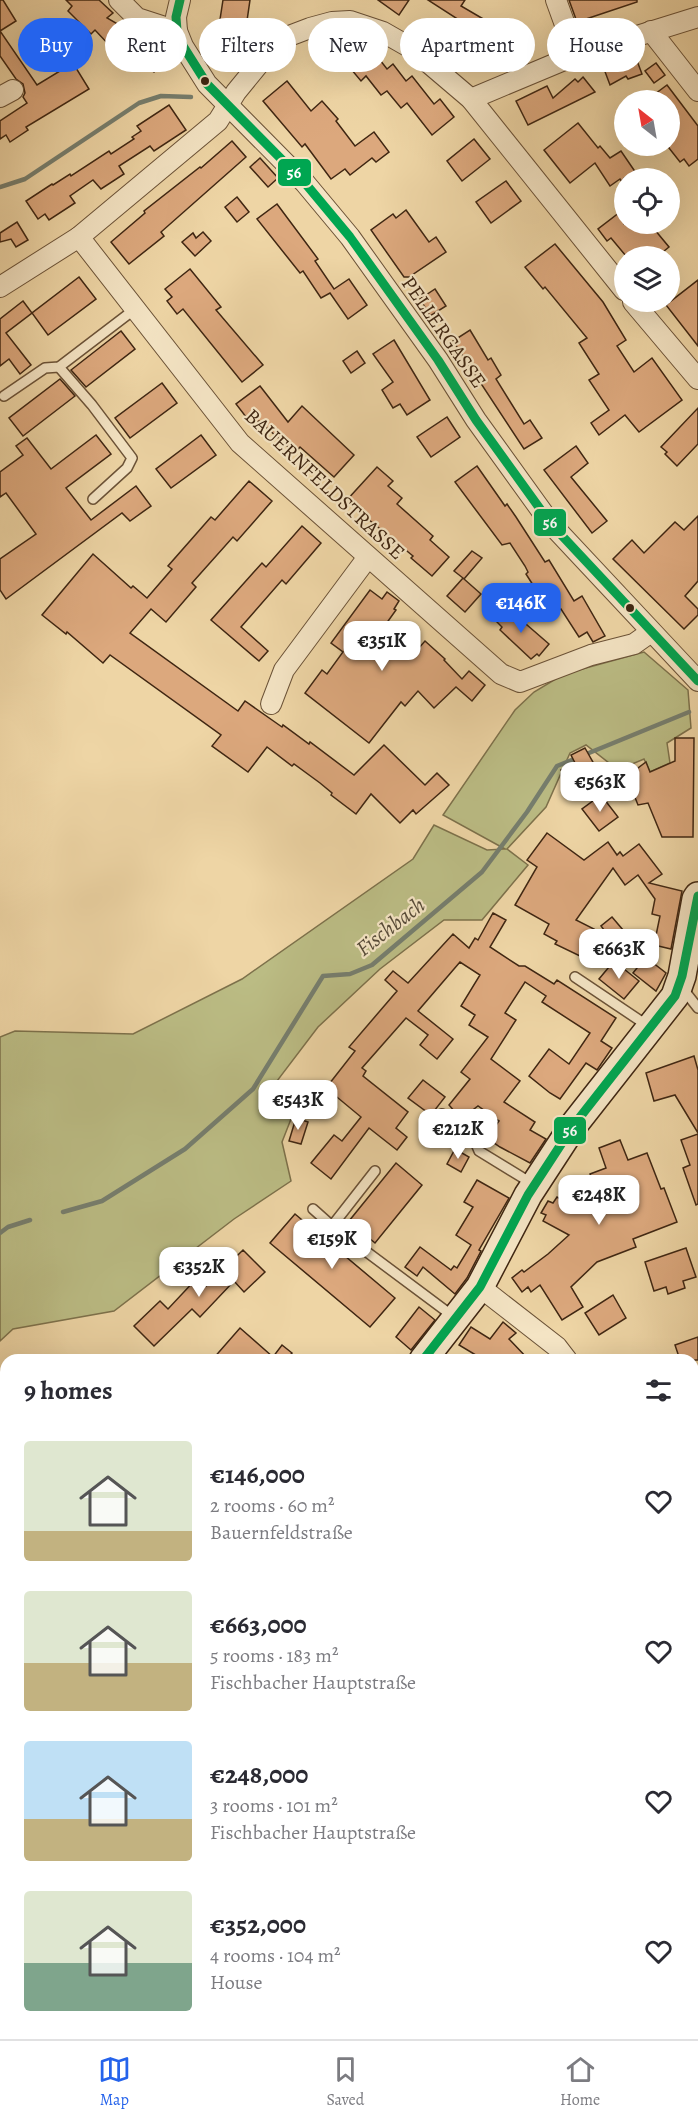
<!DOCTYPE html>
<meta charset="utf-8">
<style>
:root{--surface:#fff;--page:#f2f2f3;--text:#2b2b33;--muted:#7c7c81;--line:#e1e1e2;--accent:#2563eb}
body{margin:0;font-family:Alegreya,serif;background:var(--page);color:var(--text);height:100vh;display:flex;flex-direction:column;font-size:22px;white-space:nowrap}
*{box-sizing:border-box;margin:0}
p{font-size:20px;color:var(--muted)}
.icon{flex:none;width:33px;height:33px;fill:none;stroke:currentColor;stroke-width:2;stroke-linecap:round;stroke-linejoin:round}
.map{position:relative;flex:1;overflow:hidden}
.sheet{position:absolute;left:0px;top:1354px;width:699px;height:686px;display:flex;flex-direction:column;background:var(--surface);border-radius:18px 18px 0 0;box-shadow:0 6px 24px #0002}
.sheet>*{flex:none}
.banner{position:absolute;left:18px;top:18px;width:663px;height:54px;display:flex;gap:12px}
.needle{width:39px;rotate:329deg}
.controls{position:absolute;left:614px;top:90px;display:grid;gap:12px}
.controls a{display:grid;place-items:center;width:66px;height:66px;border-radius:50%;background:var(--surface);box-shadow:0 6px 24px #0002;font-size:30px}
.price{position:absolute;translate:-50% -51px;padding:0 14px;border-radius:12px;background:#fff;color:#222;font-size:20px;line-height:39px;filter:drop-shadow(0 2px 3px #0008)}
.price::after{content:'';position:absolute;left:50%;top:36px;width:18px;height:14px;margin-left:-9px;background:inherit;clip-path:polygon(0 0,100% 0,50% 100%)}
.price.current{background:var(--accent);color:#fff}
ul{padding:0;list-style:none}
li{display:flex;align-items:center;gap:18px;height:150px;padding:0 24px}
li span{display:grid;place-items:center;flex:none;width:168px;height:120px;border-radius:6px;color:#555}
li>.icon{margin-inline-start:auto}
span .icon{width:72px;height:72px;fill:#fffc;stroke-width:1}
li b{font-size:26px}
h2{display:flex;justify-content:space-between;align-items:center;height:72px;padding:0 24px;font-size:26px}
.pill{padding:0 21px;border-radius:27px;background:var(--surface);box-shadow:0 6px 24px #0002;font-size:21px;line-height:54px}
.pill.current{background:var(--accent);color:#fff}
.dock{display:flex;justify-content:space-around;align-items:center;height:84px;border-top:2px solid var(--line);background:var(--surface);font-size:16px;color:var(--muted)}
.dock a{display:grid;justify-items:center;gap:3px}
.dock .current{color:var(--accent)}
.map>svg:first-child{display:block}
</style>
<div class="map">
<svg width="698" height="2039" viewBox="0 0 698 2039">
<rect width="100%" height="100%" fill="#eed5a5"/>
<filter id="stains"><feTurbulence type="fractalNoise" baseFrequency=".00333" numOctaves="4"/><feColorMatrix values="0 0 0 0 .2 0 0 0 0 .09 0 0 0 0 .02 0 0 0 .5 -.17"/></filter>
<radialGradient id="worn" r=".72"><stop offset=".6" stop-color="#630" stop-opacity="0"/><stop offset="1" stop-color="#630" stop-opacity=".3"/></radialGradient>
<!-- green -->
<g fill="#bbbc84" stroke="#7d714b" stroke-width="1.5">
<polygon points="644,652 688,690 691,728 667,743 670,763 650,772 644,759 618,770 586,745 570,753 546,807 507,849 528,865 482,920 444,920 380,969 318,1027 264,1098 291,1119 282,1142 291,1181 234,1219 114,1311 13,1329 0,1341 0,1037 15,1031 133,1034 242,979 413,859 434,825 487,850 505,849 443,815 515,710 534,692 564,674"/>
<polygon points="409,2034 510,2034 511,2039 402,2039"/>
</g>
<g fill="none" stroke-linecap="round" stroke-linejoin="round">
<!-- stream -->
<g stroke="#767e6e" stroke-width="4.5">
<polyline points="0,187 25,179 139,103 161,96 191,97"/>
<polyline points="63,1212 102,1201 185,1149 253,1089 323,976 350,974 372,965 482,872 527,812 557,766 689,712"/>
<polyline points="0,1233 8,1227 30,1220"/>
</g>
</g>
<!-- building -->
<g fill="#dca87d" stroke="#3f2612" stroke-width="1.5">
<polygon points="0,0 3,0 16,21 0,31"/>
<polygon points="66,0 99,0 113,13 107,18 152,44 149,49 163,57 154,72 141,64 137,70 109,53 112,48 95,30 91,34 68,11 72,6"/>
<polygon points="223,0 250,0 242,55 215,52"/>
<polygon points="378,0 409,0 399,15"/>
<polygon points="428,0 465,0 461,6 497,27 504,22 518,43 496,58 498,60 487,67 485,65 481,68 467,47 484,36"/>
<polygon points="569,0 637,0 637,2 577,22"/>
<polygon points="46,22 66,44 55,54 35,32"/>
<polygon points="0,31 37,85 73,63 89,89 26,127 28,130 10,142 6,135 0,139 0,121 27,103 23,97 25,93 23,84 16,79 0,56"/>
<polygon points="342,38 346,43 353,38 367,56 373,51 387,69 393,64 406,81 412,76 434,104 440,99 454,117 432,135 407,103 401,108 387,91 381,95 366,76 361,81 346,63 340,68 326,50"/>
<polygon points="633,50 642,74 628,79 626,76 610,85 601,61"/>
<polygon points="656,63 665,75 654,83 645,71"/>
<polygon points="583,77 595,92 528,125 516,101 547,86 553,98 575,79 578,82"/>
<polygon points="287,81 311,111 322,101 338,119 336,121 355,146 374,132 389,152 376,162 372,158 350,175 345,169 331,179 305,144 302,147 263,101"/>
<polygon points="667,85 698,126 698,159 689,166 684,159 680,162 669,148 669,100 647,100"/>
<polygon points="169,105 186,130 154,151 150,146 119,166 124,174 101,189 93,180 70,196 75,203 49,220 45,214 38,219 26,201 52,184 53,185 70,174 71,176 109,151 111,154 134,139 132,137 141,131 137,126"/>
<polygon points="578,123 598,148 600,146 610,158 621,151 636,173 624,178 622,182 620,179 610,186 595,163 570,183 544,150"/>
<polygon points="474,139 490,159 462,181 447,161"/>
<polygon points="232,141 246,157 161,232 164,236 129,264 111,242 145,213 144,211 200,167 201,168"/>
<polygon points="260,158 278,178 268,187 250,167"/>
<polygon points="506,181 521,201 491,223 476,202"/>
<polygon points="237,197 249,212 237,222 225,207"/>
<polygon points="277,204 318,259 315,261 334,289 349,279 367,305 348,319 330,293 321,298 303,271 300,273 257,219"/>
<polygon points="624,209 624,224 650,224 669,247 658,256 645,256 639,249 629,256 626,256 611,238 607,241 598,229"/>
<polygon points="406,210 429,242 436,237 446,252 409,277 404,277 371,230 393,214 396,218"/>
<polygon points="17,222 28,240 16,247 11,239 0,242 0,233"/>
<polygon points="203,232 211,241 195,256 182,242 193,233 196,238"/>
<polygon points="555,244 603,302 626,340 617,346 634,372 652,358 682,400 639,432 625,415 599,435 591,423 609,410 589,380 599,374 579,343 587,338 545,287 543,289 525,267"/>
<polygon points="190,269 221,307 216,310 263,365 242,382 183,309 177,314 167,301 172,297 165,289"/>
<polygon points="79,277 96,299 48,335 32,313"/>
<polygon points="698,280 698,346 666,305"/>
<polygon points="435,289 446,306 430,316 420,299"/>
<polygon points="23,301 32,313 6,333 31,365 20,374 9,359 0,366 0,319"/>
<polygon points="470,330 488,360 491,358 501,375 496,379 524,424 530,420 542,438 524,449 453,341"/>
<polygon points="121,331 135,349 86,387 71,370"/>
<polygon points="394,340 430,400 407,415 400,404 393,408 382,390 393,382 373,354"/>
<polygon points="357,351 365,363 351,373 343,361"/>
<polygon points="60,379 75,396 23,436 9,418"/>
<polygon points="162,383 177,403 130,438 115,418"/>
<polygon points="260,386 288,422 302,406 354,455 334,477 300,447 295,453 259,421 253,426 236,404"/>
<polygon points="698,408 698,444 677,466 665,454 667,452 661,447"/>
<polygon points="447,417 460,437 431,457 417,437"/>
<polygon points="96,435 111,454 66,488 91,520 136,486 151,506 130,521 122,513 6,599 0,590 0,559 36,534 6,493 0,497 0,472 23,455 16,446 27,438 51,469"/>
<polygon points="201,435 216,455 171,488 156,469"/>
<polygon points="576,446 588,463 571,477 607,521 592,533 544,470"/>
<polygon points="477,466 505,506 507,504 516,517 545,562 549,560 574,601 582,596 605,636 593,642 587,632 579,637 561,609 552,615 526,574 528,572 525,566 510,543 502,545 455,482"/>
<polygon points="377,467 393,481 388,486 402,498 397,504 433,536 430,540 449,557 432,576 411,558 413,556 346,501"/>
<polygon points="249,481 272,501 237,541 233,537 192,583 196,587 166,622 151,609 130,633 238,711 245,701 282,727 283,725 309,744 310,742 354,775 384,745 425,785 437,773 449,785 416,814 413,810 400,823 371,794 356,814 331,795 332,793 320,783 294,764 292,766 267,747 248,772 212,746 221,735 110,655 103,663 67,632 66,634 42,615 93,554 131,588 133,586 147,598 172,569 168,566 211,517 215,520"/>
<polygon points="698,516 698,581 685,596 698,609 698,615 684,629 613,559 632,540 644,553 675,522 684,530"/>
<polygon points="302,526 321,543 286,584 282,580 241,627 268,651 259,661 211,620 262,563 266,567"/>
<polygon points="472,551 482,558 464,579 481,594 465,612 447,596 463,578 454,571"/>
<polygon points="370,590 382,599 387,592 399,601 394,609 396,610 381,631 411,657 425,641 445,659 444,660 462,679 469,671 485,685 472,701 456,687 434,708 418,691 405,706 401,702 369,743 305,693 322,670 327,674 343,652 331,643"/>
<polygon points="505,606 549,644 539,656 537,654 531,659 500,630 502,627 494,619"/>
<polygon points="675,738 694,738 693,837 662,837 648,803 638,805 632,790 628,792 622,780 646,762 650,772 675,761"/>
<polygon points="585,748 598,771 572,784 561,770 575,763 571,755"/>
<polygon points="601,795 618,817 599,831 582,809"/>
<polygon points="547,833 584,860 608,842 617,855 620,852 623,856 639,844 662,874 649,883 682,891 671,949 654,945 660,916 652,914 655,899 638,875 625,885 613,868 576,920 594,929 580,956 555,944 557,941 544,934 549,924 515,905 537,867 527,860"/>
<polygon points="493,913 506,920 490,947 519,966 525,966 554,984 557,980 616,1018 601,1041 612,1048 597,1070 586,1063 560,1099 550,1093 529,1076 549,1049 569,1064 590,1033 542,1002 546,996 525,982 505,1013 516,1020 491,1059 520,1081 504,1102 535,1122 530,1130 546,1139 530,1163 500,1147 487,1138 499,1121 478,1106 461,1119 449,1105 470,1079 461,1072 488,1037 469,1025 475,1015 461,1006 480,975 460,962 418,1011 453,1039 437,1059 420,1045 428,1035 406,1018 362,1068 366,1071 363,1076 408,1112 396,1128 407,1137 397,1150 369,1128 331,1179 311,1163 334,1135 342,1141 361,1117 326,1088 355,1051 349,1047 397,991 385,980 393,971 408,983 453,934 469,948 475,938 478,940"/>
<polygon points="612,917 623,930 615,936 607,934 601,926"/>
<polygon points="648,959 666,973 656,991 633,973 641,963 643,965"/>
<polygon points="614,961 639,981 624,999 599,979"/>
<polygon points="694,1056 698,1070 698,1133 675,1095 654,1101 646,1073"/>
<polygon points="423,1080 445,1097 431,1115 408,1098"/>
<polygon points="296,1118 308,1122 301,1144 289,1141"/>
<polygon points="698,1134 698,1204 696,1205 683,1168 690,1165 681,1140"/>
<polygon points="620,1140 628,1160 647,1153 661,1189 664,1188 677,1222 633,1239 636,1247 597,1262 571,1287 583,1307 562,1320 540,1285 531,1292 528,1287 522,1292 512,1278 522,1270 524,1272 548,1254 569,1235 543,1221 546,1215 541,1213 548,1201 553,1203 557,1197 584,1213 602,1206 590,1174 606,1168 599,1148"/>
<polygon points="455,1149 469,1157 461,1172 447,1164"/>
<polygon points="396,1163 422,1185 375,1243 349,1221"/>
<polygon points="477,1180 509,1198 479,1250 481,1251 467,1278 455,1294 423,1267 417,1276 405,1267 420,1247 451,1270 454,1266 457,1268 471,1245 456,1235 473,1207 464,1202"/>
<polygon points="295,1214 395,1298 370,1327 270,1243"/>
<polygon points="686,1248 696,1277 683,1281 685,1288 668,1294 666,1287 654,1291 645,1262"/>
<polygon points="243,1250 265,1272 244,1292 234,1281 200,1317 192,1309 154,1346 134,1326 160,1301 168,1309 197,1278 206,1286"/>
<polygon points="613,1295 626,1318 599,1335 585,1313"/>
<polygon points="419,1307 435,1320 411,1350 396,1337"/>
<polygon points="503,1322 516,1333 509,1339 529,1360 484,1360 459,1345 471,1327 490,1339"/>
<polygon points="240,1328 273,1357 282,1345 292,1353 286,1360 212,1360"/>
<polygon points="698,1337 698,1360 680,1360 675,1345"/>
</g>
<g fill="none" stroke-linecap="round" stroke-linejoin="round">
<!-- lane casing -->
<g stroke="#6b5237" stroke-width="12">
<g id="lane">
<polyline points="59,367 92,405 132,458 127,468 93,499"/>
<polyline points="4,396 45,368 59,367 135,309"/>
<polyline points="575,977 648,1026"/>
<polyline points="683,989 698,1008"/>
<path d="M442 1114C456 1124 474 1135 479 1151L533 1184"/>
<polyline points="313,1209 332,1226 454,1317"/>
<polyline points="332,1226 375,1171"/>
<polyline points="0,1654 6,1652"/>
</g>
</g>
<!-- street casing -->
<g stroke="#6b5237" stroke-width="22">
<g id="street">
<polyline points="119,0 137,18 177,31"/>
<polyline points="180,0 176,17 177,31 183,46 207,84 305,183 350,237 438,360 476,420 551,524 698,681"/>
<polyline points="556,0 576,55"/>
<polyline points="651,31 698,91"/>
<polyline points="0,97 13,90"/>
<polyline points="471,99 576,55 698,17"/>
<polyline points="79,237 240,443 501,674 520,682 591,655 634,644 651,632"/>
<polyline points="0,287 79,237 218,121 236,92 272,48 289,36 310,28 332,22 350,21 383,32 411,48 471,99 624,290"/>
<polyline points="633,302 698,379"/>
<polyline points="271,704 284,670 368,557"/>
<polyline points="480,1287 557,1347 567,1360"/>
<polyline points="693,1490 698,1489"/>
<polyline points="0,1552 6,1551"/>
<polyline points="693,1796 698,1818"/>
<polyline points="693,1930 698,1930"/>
<polyline points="525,2034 526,2039"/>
<polyline points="380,2035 382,2034"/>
</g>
</g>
<!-- secondary casing -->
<g stroke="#3f2612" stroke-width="30">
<g id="secondary">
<polyline points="423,1360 480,1287 528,1195 573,1126 675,996 682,976 696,899 698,896"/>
<polyline points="0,1876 6,1872"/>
</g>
</g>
<!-- lane -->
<use href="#lane" stroke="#f4e4c4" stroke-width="9"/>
<!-- street -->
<use href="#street" stroke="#f4e4c4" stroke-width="20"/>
<!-- secondary -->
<use href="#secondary" stroke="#f4e4c4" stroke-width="27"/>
<!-- bus-1 casing -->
<g stroke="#f4e4c4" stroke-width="14">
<g id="bus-1">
<polyline points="180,0 176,17 177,31 183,46 207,84 305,183 350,237 438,360 476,420 551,524 698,681"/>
<polyline points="423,1360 480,1287 528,1195 573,1126 675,996 682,976 698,896"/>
</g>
</g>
<!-- bus-1 -->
<use href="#bus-1" stroke="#00a651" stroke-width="9"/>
</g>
<!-- markers -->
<g fill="#3f2612" stroke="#f4e4c4" stroke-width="2">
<circle cx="205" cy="81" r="5"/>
<circle cx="630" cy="608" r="5"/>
</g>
<g text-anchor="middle" stroke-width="4.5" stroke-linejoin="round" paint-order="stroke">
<!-- street labels -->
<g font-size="21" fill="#3f2612" stroke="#f4e4c4">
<text transform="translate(444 332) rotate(55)" y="7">PELLERGASSE</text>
<text transform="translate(325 484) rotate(43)" y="7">BAUERNFELDSTRASSE</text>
</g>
<!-- water labels -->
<g font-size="22" font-style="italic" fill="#564a38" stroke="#f4e4c4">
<text transform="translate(390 926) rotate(-38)" y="8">Fischbach</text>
</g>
</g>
<g stroke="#f4e4c4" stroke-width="2">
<rect x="277" y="158" width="35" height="29" rx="6" fill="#00a651"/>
<rect x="533" y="508" width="34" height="29" rx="6" fill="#00a651"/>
<rect x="553" y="1116" width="34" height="29" rx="6" fill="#00a651"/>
</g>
<g font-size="16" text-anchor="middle" font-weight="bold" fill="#fff">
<text x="294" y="178">56</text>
<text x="550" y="528">56</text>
<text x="570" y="1136">56</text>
</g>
<rect width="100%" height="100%" filter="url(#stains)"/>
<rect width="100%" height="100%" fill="url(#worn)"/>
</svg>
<div class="controls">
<a><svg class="needle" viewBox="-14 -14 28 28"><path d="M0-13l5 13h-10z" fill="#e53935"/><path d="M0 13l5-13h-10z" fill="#7c7c81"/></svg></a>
<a><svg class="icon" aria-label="locate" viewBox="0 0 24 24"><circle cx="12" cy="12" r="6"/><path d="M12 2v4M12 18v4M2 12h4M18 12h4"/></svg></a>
<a><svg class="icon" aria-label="layers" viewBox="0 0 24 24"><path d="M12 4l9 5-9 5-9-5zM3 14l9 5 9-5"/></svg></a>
</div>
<b class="price current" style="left:521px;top:634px">€146K</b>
<b class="price" style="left:382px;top:672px">€351K</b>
<b class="price" style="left:600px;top:813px">€563K</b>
<b class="price" style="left:619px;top:980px">€663K</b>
<b class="price" style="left:298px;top:1131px">€543K</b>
<b class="price" style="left:458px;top:1160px">€212K</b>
<b class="price" style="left:599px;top:1226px">€248K</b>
<b class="price" style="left:332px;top:1270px">€159K</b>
<b class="price" style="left:199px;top:1298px">€352K</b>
<div class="banner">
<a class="pill current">Buy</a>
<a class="pill">Rent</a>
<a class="pill">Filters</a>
<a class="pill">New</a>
<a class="pill">Apartment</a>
<a class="pill">House</a>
</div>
<section class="sheet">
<h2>9 homes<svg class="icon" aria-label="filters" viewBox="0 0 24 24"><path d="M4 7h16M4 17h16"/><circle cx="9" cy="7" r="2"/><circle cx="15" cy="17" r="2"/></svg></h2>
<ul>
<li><span style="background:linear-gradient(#dfe7d0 75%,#c2b280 0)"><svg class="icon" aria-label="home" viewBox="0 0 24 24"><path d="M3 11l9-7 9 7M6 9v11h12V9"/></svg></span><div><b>€146,000</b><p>2 rooms · 60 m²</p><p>Bauernfeldstraße</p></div><svg class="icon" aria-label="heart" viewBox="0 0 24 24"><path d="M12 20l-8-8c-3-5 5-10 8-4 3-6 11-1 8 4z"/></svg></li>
<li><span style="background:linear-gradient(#dfe7d0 60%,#c2b280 0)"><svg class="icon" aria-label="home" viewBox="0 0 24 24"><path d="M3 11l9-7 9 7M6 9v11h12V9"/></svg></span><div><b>€663,000</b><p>5 rooms · 183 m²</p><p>Fischbacher Hauptstraße</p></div><svg class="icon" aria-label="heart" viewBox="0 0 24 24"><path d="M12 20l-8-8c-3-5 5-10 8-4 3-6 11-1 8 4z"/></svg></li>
<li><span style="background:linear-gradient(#bfe0f5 65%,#c2b280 0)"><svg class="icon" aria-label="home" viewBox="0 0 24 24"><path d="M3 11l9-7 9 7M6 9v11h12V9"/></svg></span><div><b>€248,000</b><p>3 rooms · 101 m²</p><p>Fischbacher Hauptstraße</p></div><svg class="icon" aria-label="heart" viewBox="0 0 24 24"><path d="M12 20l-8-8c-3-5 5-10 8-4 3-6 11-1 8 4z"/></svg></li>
<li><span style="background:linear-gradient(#dfe7d0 60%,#7fa58c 0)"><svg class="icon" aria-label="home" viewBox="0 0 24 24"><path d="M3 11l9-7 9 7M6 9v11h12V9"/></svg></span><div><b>€352,000</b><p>4 rooms · 104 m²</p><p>House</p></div><svg class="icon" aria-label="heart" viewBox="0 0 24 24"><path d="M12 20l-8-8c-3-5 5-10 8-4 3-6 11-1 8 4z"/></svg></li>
</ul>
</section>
</div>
<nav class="dock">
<a class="current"><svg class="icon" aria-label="map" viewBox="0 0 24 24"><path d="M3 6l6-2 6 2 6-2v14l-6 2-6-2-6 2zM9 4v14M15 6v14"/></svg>Map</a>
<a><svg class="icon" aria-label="saved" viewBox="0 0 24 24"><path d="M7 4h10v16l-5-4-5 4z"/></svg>Saved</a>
<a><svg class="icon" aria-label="home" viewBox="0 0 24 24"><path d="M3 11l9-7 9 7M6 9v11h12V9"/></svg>Home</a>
</nav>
